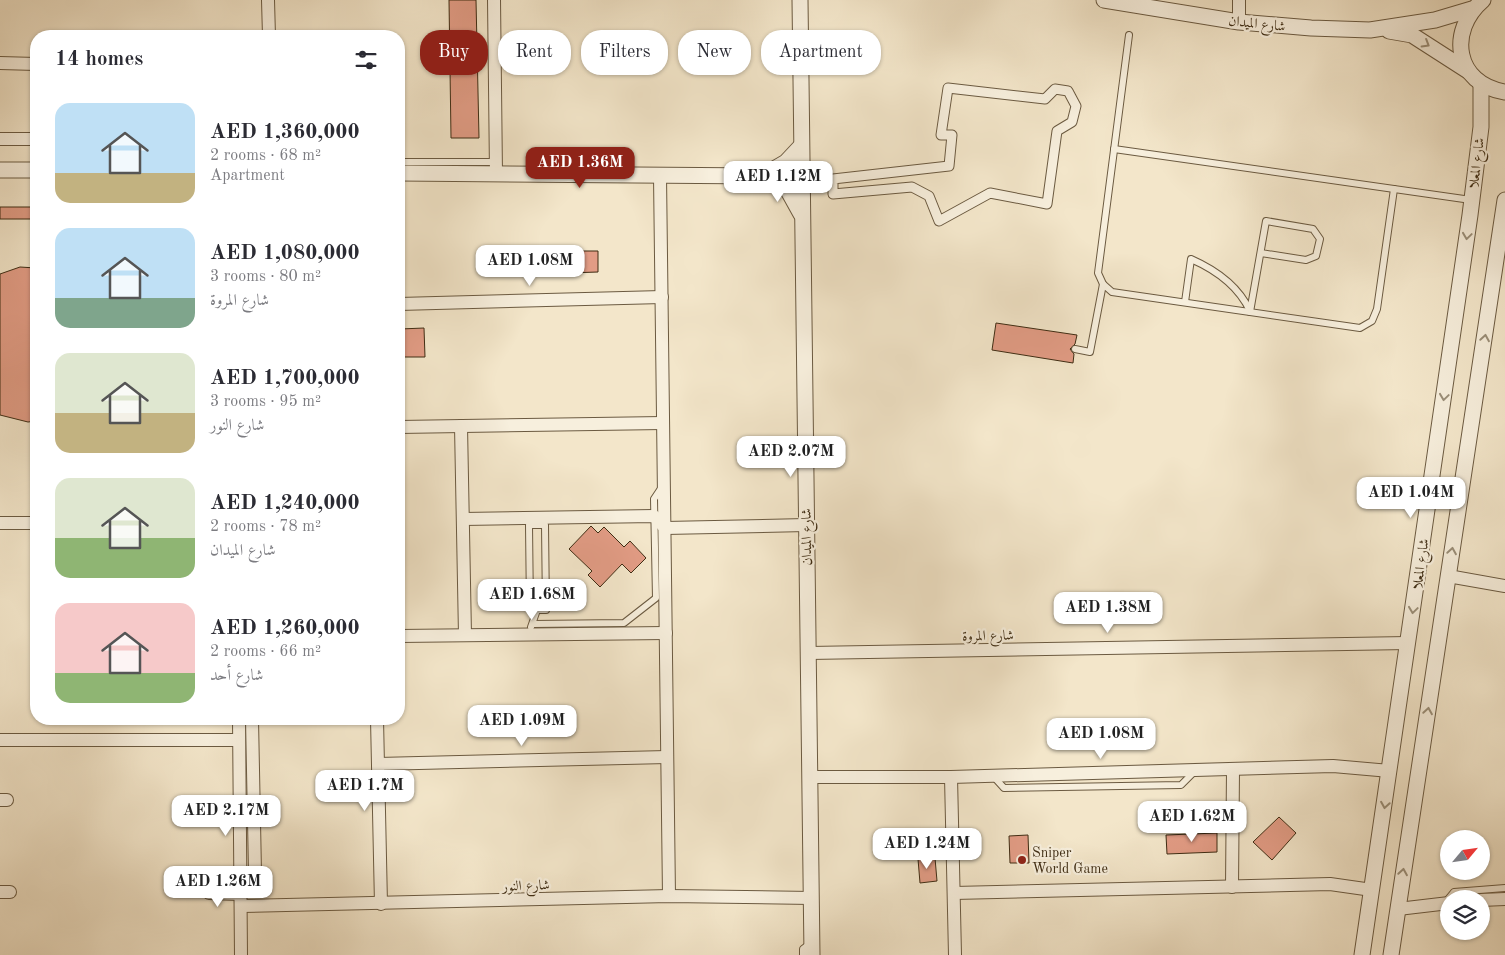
<!DOCTYPE html>
<meta charset="utf-8">
<style>
:root{--surface:#fff;--page:#f2f2f3;--text:#2b2b33;--muted:#7c7c81;--accent:#8f2418}
body{margin:0;font-family:"Old Standard TT",Amiri,serif;background:var(--page);color:var(--text);height:100vh;display:flex;flex-direction:column;font-size:19px;white-space:nowrap}
*{box-sizing:border-box;margin:0}
p{font-size:16px;color:var(--muted)}
.icon{flex:none;width:28px;height:28px;fill:none;stroke:currentColor;stroke-width:2;stroke-linecap:round;stroke-linejoin:round}
.map{position:relative;flex:1;overflow:hidden}
.drawer{position:absolute;left:30px;top:30px;width:375px;height:695px;display:flex;flex-direction:column;background:var(--surface);border-radius:20px;box-shadow:0 1px 4px #0004}
.drawer>*{flex:none}
.banner{position:absolute;left:420px;top:30px;width:475px;height:45px;display:flex;gap:10px}
.needle{width:32px;rotate:61deg}
.controls{position:absolute;left:1440px;top:830px;display:grid;gap:10px}
.controls a{display:grid;place-items:center;width:50px;height:50px;border-radius:50%;background:var(--surface);box-shadow:0 1px 4px #0004;font-size:25px}
.price{position:absolute;translate:-50% -42px;padding:0 11px;border-radius:10px;background:#fff;color:#222;font-size:16px;line-height:32px;filter:drop-shadow(0 1px 2px #0008)}
.price::after{content:'';position:absolute;left:50%;top:30px;width:15px;height:11px;margin-left:-8px;background:inherit;clip-path:polygon(0 0,100% 0,50% 100%)}
.price.current{background:var(--accent);color:#fff}
ul{padding:0;list-style:none}
li{display:flex;align-items:center;gap:15px;height:125px;padding:0 25px}
li span{display:grid;place-items:center;flex:none;width:140px;height:100px;border-radius:15px;color:#555}
li>.icon{margin-inline-start:auto}
span .icon{width:60px;height:60px;fill:#fffc;stroke-width:1}
li b{font-size:21px}
h2{display:flex;justify-content:space-between;align-items:center;height:60px;padding:0 25px;font-size:21px}
.tag{padding:0 18px;border-radius:20px;background:var(--surface);box-shadow:0 1px 4px #0004;font-size:18px;line-height:45px}
.tag.current{background:var(--accent);color:#fff}
.map>svg:first-child{display:block}
</style>
<div class="map">
<svg width="1505" height="955" viewBox="0 0 1505 955">
<rect width="100%" height="100%" fill="#f3e6ca"/>
<filter id="stains"><feTurbulence type="fractalNoise" baseFrequency=".004" numOctaves="4"/><feColorMatrix values="0 0 0 0 .2 0 0 0 0 .09 0 0 0 0 .02 0 0 0 .5 -.17"/></filter>
<radialGradient id="worn" r=".72"><stop offset=".6" stop-color="#630" stop-opacity="0"/><stop offset="1" stop-color="#630" stop-opacity=".3"/></radialGradient>
<!-- building -->
<g fill="#e29c85" stroke="#3e2c13">
<polygon points="449,0 476,0 479,138 451,138"/>
<rect x="0" y="207" width="36" height="12"/>
<polygon points="567,251 598,251 598,272 567,273"/>
<polygon points="20,267 36,268 36,421 28,422 0,415 0,274"/>
<polygon points="996,323 1077,335 1075,344 1070,349 1074,354 1073,363 992,350"/>
<polygon points="424,328 425,357 401,357 400,329"/>
<polygon points="591,526 598,533 604,527 624,547 630,541 646,558 631,573 622,564 600,587 588,575 592,571 569,549"/>
<polygon points="1279,817 1296,833 1272,860 1253,842"/>
<polygon points="1217,833 1217,852 1167,854 1166,835"/>
<polygon points="1028,835 1029,863 1010,863 1009,836"/>
<polygon points="935,858 937,881 920,883 918,859"/>
</g>
<g fill="none" stroke-linecap="round" stroke-linejoin="round">
<!-- service casing -->
<g stroke="#6b5a41" stroke-width="8">
<g id="service">
<polyline points="1114,149 1471,200"/>
<polyline points="399,162 496,162"/>
<polyline points="1103,284 1112,292 1360,328 1372,321 1377,309 1394,189"/>
<path d="M1185 302 1191 259C1216 270 1238 285 1250 311"/>
<polyline points="1250,312 1266,221 1313,229 1320,239 1316,256 1306,260 1261,253"/>
<polyline points="1075,349 1090,352 1103,284 1098,273 1129,35"/>
<polygon points="529,525 545,525 546,610 530,610"/>
<polyline points="533,624 624,623 656,598 654,499 662,487"/>
<polyline points="531,627 537,610"/>
<polyline points="994,777 1004,788 1181,785 1194,772"/>
<polyline points="1445,903 1454,892 1505,888"/>
<polyline points="803,955 803,949 811,943"/>
</g>
</g>
<!-- pedestrian casing -->
<g stroke="#6b5a41" stroke-width="11">
<polygon id="pedestrian" points="948,88 1045,99 1055,89 1068,91 1076,106 1072,122 1057,131 1047,204 990,193 939,221 929,196 912,187 833,194 833,179 949,166 952,135 941,135"/>
</g>
<!-- minor casing -->
<g stroke="#6b5a41" stroke-width="14">
<g id="minor">
<polyline points="268,0 269,36"/>
<polyline points="494,0 496,173"/>
<polyline points="1239,22 1239,0"/>
<polyline points="0,63 36,64"/>
<polyline points="0,139 36,139"/>
<polyline points="660,176 669,896"/>
<polyline points="399,304 662,297"/>
<polyline points="461,426 465,635"/>
<polyline points="399,427 663,423"/>
<polyline points="463,519 654,516 665,528 806,525"/>
<polyline points="0,523 36,523"/>
<polyline points="1448,576 1505,586"/>
<polyline points="399,636 666,633"/>
<polyline points="809,653 1408,643"/>
<polyline points="239,719 241,955"/>
<polyline points="377,719 381,904"/>
<polyline points="0,740 239,740"/>
<polyline points="378,764 667,757"/>
<polyline points="810,777 951,777 1333,766 1390,771"/>
<polyline points="951,777 955,955"/>
<polyline points="0,800 7,800"/>
<polyline points="207,803 239,802"/>
<polyline points="240,882 255,872 252,719"/>
<polyline points="1232,887 1233,770"/>
<polyline points="0,892 10,892"/>
<polyline points="209,893 240,894"/>
<polyline points="954,893 1330,884 1372,890"/>
<polyline points="1481,900 1505,899"/>
<polyline points="241,906 669,896 812,898"/>
<polyline points="1398,909 1449,903"/>
</g>
</g>
<!-- tertiary casing -->
<g stroke="#6b5a41" stroke-width="17">
<g id="tertiary">
<polyline points="800,0 812,955"/>
<polyline points="1104,0 1239,22 1311,28 1370,30 1435,20 1472,9"/>
<path d="M1483 0C1447 31 1455 84 1505 92"/>
<polyline points="1389,31 1412,35 1468,71"/>
<polyline points="0,170 36,170"/>
<polyline points="399,173 762,176 786,187 801,214"/>
<polyline points="762,176 786,162 801,146"/>
<polyline points="1362,955 1470,215 1481,127 1481,84"/>
<polyline points="1391,955 1505,200"/>
</g>
</g>
<!-- service -->
<use href="#service" stroke="#f7efdd" stroke-width="6"/>
<!-- pedestrian -->
<use href="#pedestrian" stroke="#f7efdd" stroke-width="9"/>
<!-- minor -->
<use href="#minor" stroke="#f7efdd" stroke-width="12"/>
<!-- tertiary -->
<use href="#tertiary" stroke="#f7efdd" stroke-width="15"/>
</g>
<!-- one-way arrows -->
<defs><path id="oneway-chevron" d="M-2-3.5L2.5 0L-2 3.5" fill="none" stroke-width="1.6" stroke-linecap="round" stroke-linejoin="round" transform="scale(1.25)"/></defs>
<g stroke="#9a8e78">
<use href="#oneway-chevron" transform="translate(1426 44) rotate(31)"/>
<use href="#oneway-chevron" transform="translate(1467 236) rotate(98)"/>
<use href="#oneway-chevron" transform="translate(1485 338) rotate(-81)"/>
<use href="#oneway-chevron" transform="translate(1444 397) rotate(98)"/>
<use href="#oneway-chevron" transform="translate(1452 551) rotate(-81)"/>
<use href="#oneway-chevron" transform="translate(1413 610) rotate(98)"/>
<use href="#oneway-chevron" transform="translate(1428 711) rotate(-81)"/>
<use href="#oneway-chevron" transform="translate(1385 805) rotate(99)"/>
<use href="#oneway-chevron" transform="translate(1403 872) rotate(-81)"/>
</g>
<!-- markers -->
<circle fill="#8f2418" stroke="#f7efdd" stroke-width="2" cx="1022" cy="860" r="5"/>
<g text-anchor="middle" stroke-width="4.5" stroke-linejoin="round" paint-order="stroke">
<!-- street labels -->
<g font-size="14" fill="#3e2c13" stroke="#f7efdd">
<text transform="translate(1257 23) rotate(6)" y="5">شارع الميدان</text>
<text transform="translate(1476 163) rotate(-83)" y="5">شارع المعلا</text>
<text transform="translate(806 537) rotate(-91)" y="5">شارع الميدان</text>
<text transform="translate(1420 564) rotate(-82)" y="5">شارع المعلا</text>
<text transform="translate(988 635) rotate(-1)" y="5">شارع المروة</text>
<text transform="translate(526 885) rotate(-2)" y="5">شارع النور</text>
</g>
<!-- poi labels -->
<g font-size="14" fill="#3e2c13" stroke="#f7efdd" text-anchor="start">
<text x="1032" y="857">Sniper<tspan x="1032" dy="16">World Game</tspan></text>
</g>
</g>
<rect width="100%" height="100%" filter="url(#stains)"/>
<rect width="100%" height="100%" fill="url(#worn)"/>
</svg>
<div class="controls">
<a><svg class="needle" viewBox="-14 -14 28 28"><path d="M0-13l5 13h-10z" fill="#e53935"/><path d="M0 13l5-13h-10z" fill="#7c7c81"/></svg></a>
<a><svg class="icon" aria-label="layers" viewBox="0 0 24 24"><path d="M12 4l9 5-9 5-9-5zM3 14l9 5 9-5"/></svg></a>
</div>
<b class="price current" style="left:580px;top:189px">AED 1.36M</b>
<b class="price" style="left:778px;top:203px">AED 1.12M</b>
<b class="price" style="left:530px;top:287px">AED 1.08M</b>
<b class="price" style="left:791px;top:478px">AED 2.07M</b>
<b class="price" style="left:1411px;top:519px">AED 1.04M</b>
<b class="price" style="left:532px;top:621px">AED 1.68M</b>
<b class="price" style="left:1108px;top:634px">AED 1.38M</b>
<b class="price" style="left:522px;top:747px">AED 1.09M</b>
<b class="price" style="left:1101px;top:760px">AED 1.08M</b>
<b class="price" style="left:365px;top:812px">AED 1.7M</b>
<b class="price" style="left:226px;top:837px">AED 2.17M</b>
<b class="price" style="left:1192px;top:843px">AED 1.62M</b>
<b class="price" style="left:927px;top:870px">AED 1.24M</b>
<b class="price" style="left:218px;top:908px">AED 1.26M</b>
<div class="banner">
<a class="tag current">Buy</a>
<a class="tag">Rent</a>
<a class="tag">Filters</a>
<a class="tag">New</a>
<a class="tag">Apartment</a>
</div>
<section class="drawer">
<h2>14 homes<svg class="icon" aria-label="filters" viewBox="0 0 24 24"><path d="M4 7h16M4 17h16"/><circle cx="9" cy="7" r="2"/><circle cx="15" cy="17" r="2"/></svg></h2>
<ul>
<li><span style="background:linear-gradient(#bfe0f5 70%,#c2b280 0)"><svg class="icon" aria-label="home" viewBox="0 0 24 24"><path d="M3 11l9-7 9 7M6 9v11h12V9"/></svg></span><div><b>AED 1,360,000</b><p>2 rooms · 68 m²</p><p>Apartment</p></div></li>
<li><span style="background:linear-gradient(#bfe0f5 70%,#7fa58c 0)"><svg class="icon" aria-label="home" viewBox="0 0 24 24"><path d="M3 11l9-7 9 7M6 9v11h12V9"/></svg></span><div><b>AED 1,080,000</b><p>3 rooms · 80 m²</p><p>شارع المروة</p></div></li>
<li><span style="background:linear-gradient(#dfe7d0 60%,#c2b280 0)"><svg class="icon" aria-label="home" viewBox="0 0 24 24"><path d="M3 11l9-7 9 7M6 9v11h12V9"/></svg></span><div><b>AED 1,700,000</b><p>3 rooms · 95 m²</p><p>شارع النور</p></div></li>
<li><span style="background:linear-gradient(#dfe7d0 60%,#8fb573 0)"><svg class="icon" aria-label="home" viewBox="0 0 24 24"><path d="M3 11l9-7 9 7M6 9v11h12V9"/></svg></span><div><b>AED 1,240,000</b><p>2 rooms · 78 m²</p><p>شارع الميدان</p></div></li>
<li><span style="background:linear-gradient(#f6c9c9 70%,#8fb573 0)"><svg class="icon" aria-label="home" viewBox="0 0 24 24"><path d="M3 11l9-7 9 7M6 9v11h12V9"/></svg></span><div><b>AED 1,260,000</b><p>2 rooms · 66 m²</p><p>شارع أحد</p></div></li>
</ul>
</section>
</div>
